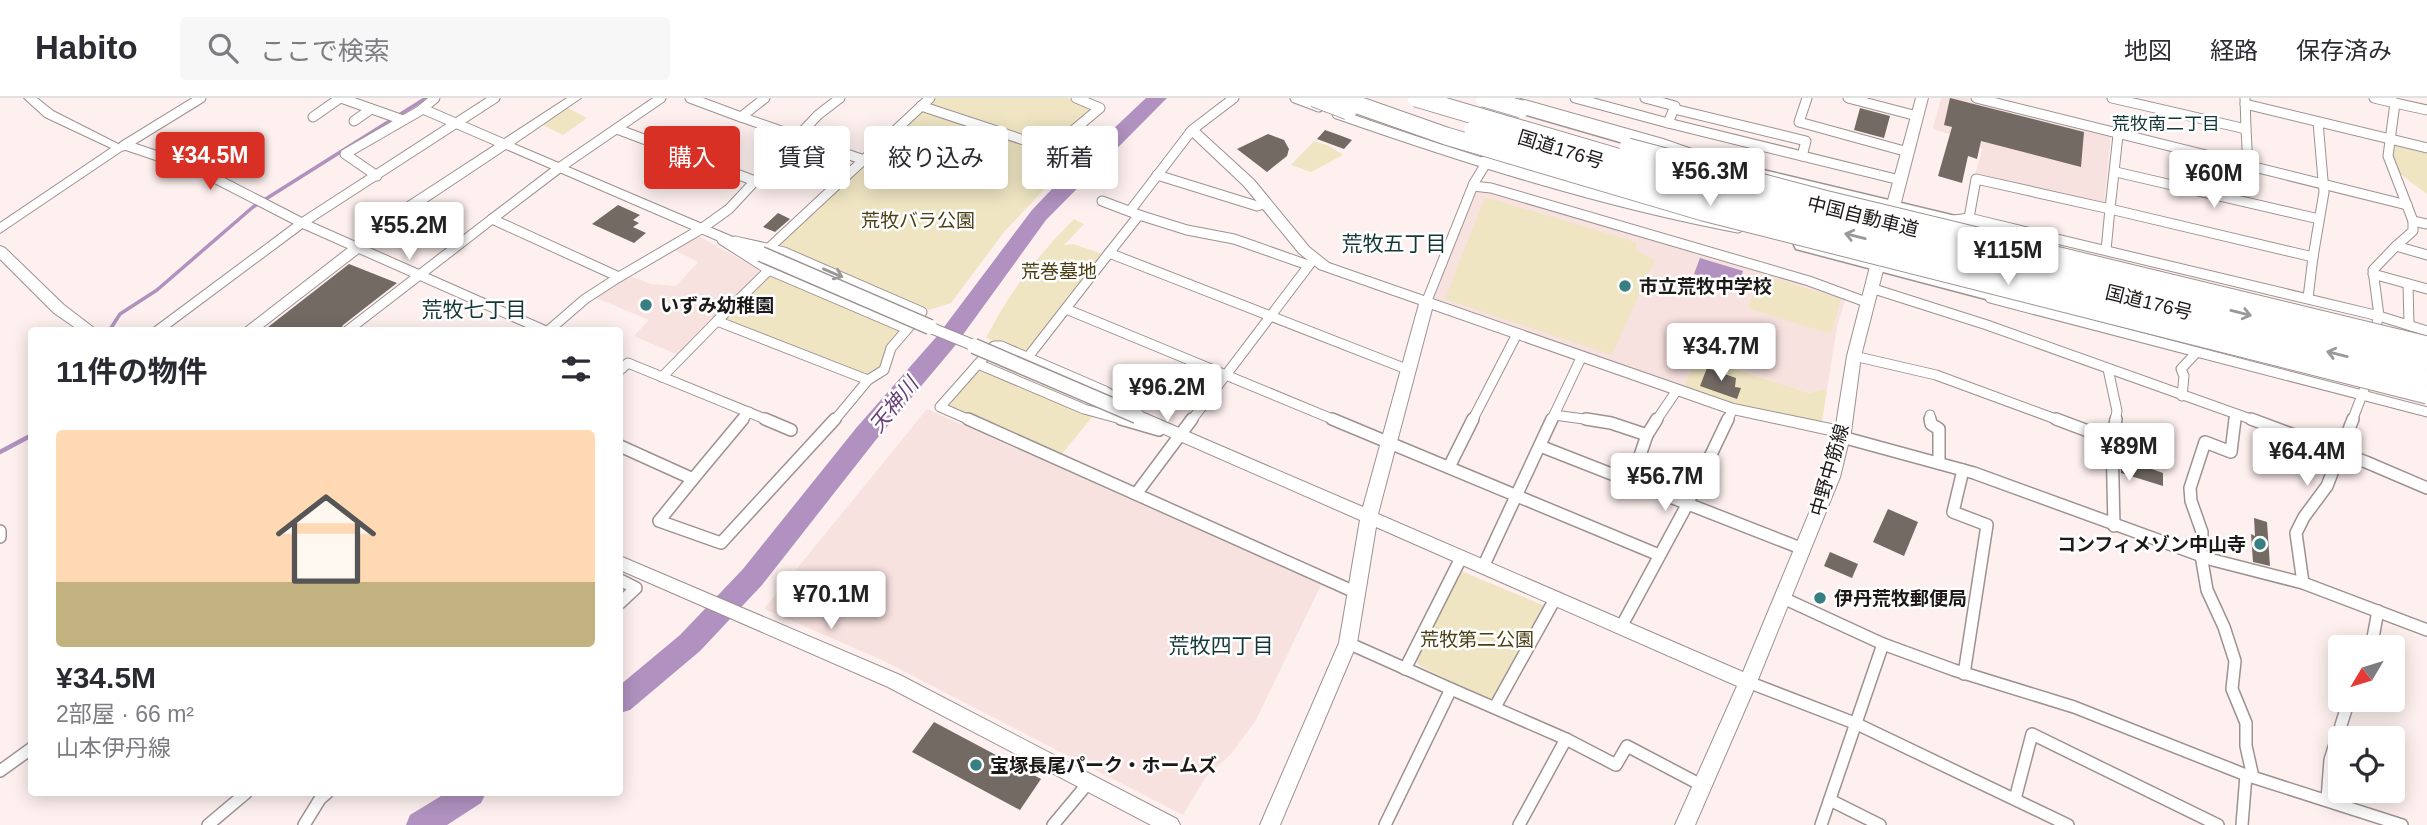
<!DOCTYPE html>
<html lang="ja">
<meta charset="utf-8">
<style>
:root{--surface:#fff;--page:#f7f7f7;--text:#2b2b33;--muted:#7c7c81;--line:#e1e1e2;--accent:#d93025}
body{margin:0;font-family:Helvetica,"Noto Sans JP",sans-serif;background:var(--page);color:var(--text);height:100vh;display:flex;flex-direction:column;font-size:26px;white-space:nowrap}
*{box-sizing:border-box;margin:0}
p{font-size:23px;color:var(--muted)}
.icon{flex:none;width:38px;height:38px;fill:none;stroke:currentColor;stroke-width:2;stroke-linecap:round;stroke-linejoin:round}
.map{position:relative;flex:1;overflow:hidden}
.sheet{position:absolute;left:28px;top:229px;width:595px;height:469px;display:flex;flex-direction:column;background:var(--surface);border-radius:7px;box-shadow:0 4px 18px #0003}
.sheet>*{flex:none}
.top-card{position:absolute;left:644px;top:28px;width:665px;height:63px;display:flex;gap:14px}
.needle{width:46px;rotate:232deg}
.buttons{position:absolute;left:2328px;top:537px;display:grid;gap:14px}
.buttons a{display:grid;place-items:center;width:77px;height:77px;border-radius:7px;background:var(--surface);box-shadow:0 4px 18px #0003;font-size:35px}
.price{position:absolute;translate:-50% -60px;padding:0 16px;border-radius:7px;background:#fff;color:#222;font-size:23px;line-height:46px;filter:drop-shadow(0 2px 4px #0008)}
.price::after{content:'';position:absolute;left:50%;top:42px;width:21px;height:16px;margin-left:-10px;background:inherit;clip-path:polygon(0 0,100% 0,50% 100%)}
.price.current{background:var(--accent);color:#fff}
ul{padding:0;list-style:none}
li{display:grid;align-content:center;gap:14px;height:371px;padding:0 28px}
li span{display:grid;place-items:center;height:217px;border-radius:7px;color:#555}
li>.icon{margin-inline-start:auto}
span .icon{width:126px;height:126px;fill:#fffc;stroke-width:1}
li b{font-size:30px}
h2{display:flex;justify-content:space-between;align-items:center;height:84px;padding:0 28px;font-size:30px}
.chip{padding:0 24px;border-radius:7px;background:var(--surface);box-shadow:0 4px 18px #0003;font-size:24px;line-height:63px}
.chip.current{background:var(--accent);color:#fff}
header{display:flex;align-items:center;gap:42px;box-sizing:border-box;height:98px;padding:0 35px;background:var(--surface);border-bottom:2px solid var(--line)}
header strong{font-size:33px}
nav{display:flex;gap:38px;margin-inline-start:auto;font-size:24px}
.search{width:490px;height:63px;background:var(--page);display:flex;align-items:center;gap:18px;box-sizing:border-box;padding:0 24px;border-radius:7px;color:var(--muted);font-size:26px}
.map>svg:first-child{display:block}
</style>
<header>
<strong>Habito</strong>
<div class="search"><svg class="icon" aria-label="search" viewBox="0 0 24 24"><circle cx="10" cy="10" r="6"/><path d="M15 15l6 6"/></svg>ここで検索</div>
<nav><a>地図</a><a>経路</a><a>保存済み</a></nav>
</header>
<div class="map">
<svg width="2427" height="727" viewBox="0 0 2427 727">
<rect width="100%" height="100%" fill="#fdf0ee"/>
<!-- built -->
<g fill="#f8e2e0">
<polygon points="1941,0 1965,0 2111,37 2104,106 1975,77 1982,51 1967,42 1933,31"/>
<polygon points="1475,90 1495,92 1846,199 1837,229 1827,291 1809,295 1698,258 1685,288 1438,204 1433,199"/>
<polygon points="697,137 758,171 760,176 678,257 634,238 649,222 594,199 629,177 651,186 676,188 698,164 672,151"/>
<polygon points="927,311 1321,487 1256,622 1232,655 1205,680 1183,717 880,561 764,511"/>
</g>
<!-- green -->
<g fill="#efe5c3">
<polygon points="934,0 1066,0 1092,8 1093,12 1050,47 928,8"/>
<polygon points="568,10 587,20 563,37 541,26"/>
<polygon points="927,12 1071,63 1004,134 951,205 929,212 781,149 780,146 923,13"/>
<polygon points="1314,43 1329,48 1343,57 1311,74 1291,67"/>
<path d="M2394 46 2427 52V96C2407 80 2388 74 2394 46Z"/>
<polygon points="1485,99 1636,144 1636,152 1655,162 1612,257 1445,201"/>
<path d="M1074 121 1084 126 1064 147 1073 146 1103 156 1028 253 1023 254 986 240C1008 196 1039 156 1074 121Z"/>
<polygon points="1760,176 1841,201 1831,236 1748,210"/>
<polygon points="773,177 897,230 900,236 881,272 870,278 727,223 726,220 767,178"/>
<polygon points="1697,258 1809,295 1827,291 1822,324 1737,308 1685,288"/>
<polygon points="982,270 1093,318 1061,357 949,307 948,302 974,273"/>
<polygon points="1461,473 1545,508 1494,600 1488,601 1420,568 1416,563"/>
</g>
<!-- water -->
<polygon fill="#b091bf" points="1700,160 1743,173 1738,189 1694,176"/>
<g fill="none" stroke-linecap="round" stroke-linejoin="round">
<!-- stream-far1 -->
<polyline stroke="#b091bf" stroke-width="3.5" points="109,233 120,216 157,192 253,109 426,0"/>
<!-- stream -->
<polyline stroke="#b091bf" stroke-width="4.5" points="0,354 32,337"/>
<!-- river -->
<g fill="#b091bf" fill-rule="evenodd">
<polygon points="1146,0 1167,0 1046,122 954,249 875,343 762,487 700,553 630,612 620,615 620,587 680,537 743,471 857,329 938,237 1032,112 1072,70"/>
<polygon points="446,695 486,695 481,705 447,727 406,727 410,717"/>
</g>
</g>
<!-- building -->
<g fill="#736a64">
<polygon points="1950,0 2084,34 2081,69 1981,43 1977,61 1968,58 1962,85 1938,78 1952,29 1944,27"/>
<polygon points="1860,10 1890,18 1884,40 1854,32"/>
<polygon points="1325,32 1339,37 1352,42 1344,51 1317,41"/>
<polygon points="1268,36 1284,42 1289,51 1287,58 1267,74 1237,51"/>
<polygon points="618,107 640,117 633,122 639,125 633,129 646,135 634,145 592,126"/>
<polygon points="778,115 790,121 775,134 763,129"/>
<polygon points="349,166 397,185 343,227 340,233 263,233"/>
<polygon points="1707,270 1736,280 1735,289 1741,290 1737,301 1700,288"/>
<polygon points="2121,360 2163,375 2163,388 2121,375"/>
<polygon points="1888,411 1918,424 1904,458 1873,444"/>
<polygon points="2254,420 2267,424 2270,468 2253,464 2251,436 2255,438"/>
<polygon points="1830,454 1858,466 1852,480 1824,468"/>
<polygon points="934,624 1041,681 1020,712 912,654"/>
</g>
<g fill="none" stroke-linecap="round" stroke-linejoin="round">
<!-- street-far1 casing -->
<g stroke="#9e9291" stroke-width="11">
<g id="street-far1">
<polyline points="341,0 403,22"/>
<polyline points="661,0 559,70 492,121 619,179 701,131 729,111 755,83"/>
<polyline points="690,0 741,19"/>
<polyline points="765,0 741,19 864,62"/>
<polyline points="1295,0 1319,9"/>
<polyline points="1575,0 1668,25 1675,8 1645,0"/>
<polyline points="1807,0 1799,24 1908,54"/>
<polyline points="1848,0 1917,18"/>
<polyline points="1976,0 2407,107"/>
<polyline points="2112,0 2246,31 2248,68"/>
<polyline points="2245,0 2246,31"/>
<polyline points="2374,0 2395,5 2388,58 2413,123 2427,126"/>
<polyline points="1515,4 1661,45 1724,67"/>
<polyline points="2395,5 2427,12"/>
<polyline points="2245,6 2427,50"/>
<polyline points="921,8 1051,51 1100,10 1076,0"/>
<polyline points="422,11 435,0"/>
<polyline points="1674,11 1806,43 1802,58"/>
<path d="M1337 16C1469 62 1601 104 1738 130"/>
<polyline points="313,19 340,0"/>
<polyline points="354,23 371,11"/>
<polyline points="1668,25 1900,82"/>
<polyline points="617,31 755,83 818,17 840,0"/>
<polyline points="2118,37 2110,111 2313,159 2308,200"/>
<polyline points="125,47 199,72 302,125 546,233"/>
<polyline points="123,48 201,0"/>
<polyline points="2116,74 2319,121"/>
<polyline points="1157,77 1257,108 1267,105"/>
<polyline points="377,78 345,56 423,11 504,46"/>
<polyline points="1473,88 1491,90 1809,183 1866,204"/>
<polyline points="1102,103 1139,117 1109,155 1409,272"/>
<polyline points="1130,113 1192,32 1234,0"/>
<polyline points="1139,117 1187,132 1234,141 1308,167"/>
<polyline points="1969,120 1976,81 2110,111 2106,152"/>
<polyline points="1954,122 1969,120 2379,218 2373,172 2396,148 2427,157"/>
<polyline points="722,142 769,172 717,223 868,282"/>
<polyline points="735,143 784,154 922,214 891,250 884,272 868,282 834,323"/>
<polyline points="2396,148 2413,133 2413,123"/>
<polyline points="769,150 930,0"/>
<polyline points="2313,159 2324,94 2318,24"/>
<polyline points="769,172 907,231"/>
<polyline points="2373,176 2427,191"/>
<polyline points="2408,186 2409,227"/>
<polyline points="1871,190 1987,227 2256,323"/>
<polyline points="1990,200 2427,314"/>
<polyline points="1426,205 1474,85 1485,67"/>
<polyline points="1066,211 1337,323"/>
<polyline points="2377,224 2379,218 2427,233"/>
<polyline points="157,233 302,125 495,0"/>
<polyline points="347,233 492,121"/>
<polyline points="548,233 585,201 619,179"/>
<polyline points="1854,258 1936,277 2061,323"/>
<polyline points="1028,259 1109,155"/>
<polyline points="1581,260 1554,317 1599,323"/>
<polyline points="978,266 1084,311 1128,323"/>
<polyline points="2108,271 2117,313 2115,323"/>
<polyline points="620,272 628,265 770,323"/>
<polyline points="662,279 717,223"/>
<polyline points="2182,298 2184,278 2181,271 2196,255"/>
<polyline points="1930,317 1931,323"/>
<polyline points="741,323 749,314"/>
<polyline points="972,323 940,309 994,248 1001,248 1105,293 1137,312"/>
<polyline points="1191,323 1313,162"/>
<polyline points="1472,323 1517,236"/>
<polyline points="1551,323 1554,317"/>
<polyline points="1656,323 1677,292"/>
<polyline points="1727,323 1733,311"/>
<polyline points="2235,323 2236,316"/>
<polyline points="2352,323 2364,292"/>
</g>
</g>
<!-- street casing -->
<g stroke="#9e9291" stroke-width="14">
<g id="street">
<polyline points="765,321 791,332"/>
<polyline points="968,321 1357,495"/>
<polyline points="1121,321 1159,332"/>
<polyline points="1332,321 1659,457"/>
<polyline points="1586,321 1611,325 1647,337"/>
<polyline points="1930,321 1931,326 1939,331 1939,365"/>
<polyline points="2056,321 2112,342 2116,321"/>
<polyline points="2235,321 2231,354 2205,344 2190,390 2191,403 2202,434 2201,457 2207,492 2224,529 2235,563 2232,591 2246,625 2246,648 2253,679"/>
<polyline points="2251,321 2366,364 2427,390"/>
<polyline points="1842,339 1974,375 2213,462 2303,485 2427,532"/>
<polyline points="2112,342 2114,428"/>
<polyline points="620,348 693,381 743,321"/>
<polyline points="1540,348 1803,451"/>
<polyline points="1449,369 1473,321"/>
<polyline points="1963,372 1953,414 1987,427 1964,576"/>
<polyline points="693,381 659,423 721,445 835,321"/>
<polyline points="1631,384 1647,337 1657,321"/>
<polyline points="1136,396 1192,321"/>
<polyline points="0,433 0,439"/>
<polyline points="1483,469 1552,321"/>
<polyline points="620,482 636,490 620,505"/>
<polyline points="2303,485 2296,435 2304,419 2327,388 2353,321"/>
<polyline points="1783,500 1883,546 1954,572 2074,609 2246,677 2402,727"/>
<polyline points="1621,529 1687,407 1728,321"/>
<polyline points="1348,545 1451,591 1385,727"/>
<polyline points="2371,550 2378,513"/>
<polyline points="1405,571 1461,460"/>
<polyline points="1748,584 1857,626 2068,727"/>
<polyline points="1451,591 1566,641 1616,667 1627,648 1703,688"/>
<polyline points="1495,609 1555,501"/>
<polyline points="0,673 32,650"/>
<polyline points="2015,701 2032,636 2218,727"/>
<polyline points="1830,702 1880,727"/>
<polyline points="2327,702 2330,662 2349,602"/>
<polyline points="208,727 246,695"/>
<polyline points="304,727 320,701 327,695"/>
<polyline points="1053,727 1089,684"/>
<polyline points="1519,727 1566,641"/>
<polyline points="1821,727 1883,546"/>
<polyline points="2242,727 2246,677"/>
</g>
</g>
<!-- secondary casing -->
<g stroke="#9e9291" stroke-width="2">
<g id="secondary">
<polygon points="24,0 37,0 53,13 126,50 0,135 0,125 111,50 45,19"/>
<polygon points="567,0 581,0 514,46 766,153 768,156 766,159 756,159 506,51 416,111 258,233 241,233 406,105"/>
<polygon points="1916,0 1928,0 1896,124 1889,128 1882,124"/>
<path d="M1192 28 1196 29 1254 82 1309 149 1329 165 1734 306 1836 327 1847 258 1874 153 1876 150H1886L1888 153 1861 258 1851 334 1840 379 1757 584 1695 727H1675L1737 588 1376 429 1357 545 1280 727H1260L1339 545 1360 422 1132 322 1129 318 1137 312 1142 314 1363 409 1419 206 1319 171 1299 155 1244 88 1188 35 1186 32ZM1432 211 1728 315 1834 338 1824 379 1743 574 1378 416Z"/>
<polygon points="0,148 5,150 64,207 98,233 80,233 54,215 0,161"/>
<polygon points="930,224 979,244 981,248 974,253 925,233 923,229 925,225"/>
<polygon points="620,458 900,577 1177,721 1180,727 1151,727 888,589 620,472"/>
</g>
</g>
<!-- highway casing -->
<g stroke="#9e9291" stroke-width="3">
<g id="highway">
<polygon points="1521,6 1656,45 1659,48 1651,53 1516,14 1513,11"/>
<polygon points="1489,55 1657,103 1659,107 1651,112 1483,63 1481,60"/>
<polygon points="1755,70 1989,126 1997,131 1989,136 1749,79 1747,75 1749,71"/>
<polygon points="1802,141 2001,193 2010,199 2001,205 1796,151 1794,147 1796,143"/>
</g>
</g>
<!-- street-far1 -->
<use href="#street-far1" stroke="#fff" stroke-width="9"/>
<!-- street -->
<use href="#street" stroke="#fff" stroke-width="11"/>
<!-- secondary -->
<use href="#secondary" fill="#fff" fill-rule="evenodd"/>
<!-- highway -->
<use href="#highway" fill="#fff" fill-rule="evenodd"/>
<!-- secondary-bridge casing -->
<g stroke="#9e9291" stroke-width="17" stroke-linecap="butt">
<g id="secondary-bridge">
<polyline points="761,156 930,229"/>
<polyline points="974,248 1137,318"/>
</g>
</g>
<!-- highway-bridge casing -->
<g stroke="#9e9291" stroke-width="19" stroke-linecap="butt">
<g id="highway-bridge">
<polyline points="1314,0 1348,13"/>
<polyline points="1338,0 1446,38 1703,114 2427,297"/>
<polyline points="1416,0 1719,89 2427,263"/>
<polyline points="1484,0 1521,11"/>
<polyline points="1473,32 1714,102 2427,280"/>
<polyline points="1628,49 1824,101 2427,247"/>
</g>
</g>
<!-- secondary-bridge -->
<use href="#secondary-bridge" stroke="#fff" stroke-width="14"/>
<!-- highway-bridge -->
<use href="#highway-bridge" stroke="#fff" stroke-width="17"/>
</g>
<!-- one-way arrows -->
<defs><path id="oneway-shaft" d="M-6 0H5M1.5-3L5.5 0L1.5 3" fill="none" stroke-width="1.6" stroke-linecap="round" stroke-linejoin="round" transform="scale(1.75)"/></defs>
<g stroke="#9a9898">
<use href="#oneway-shaft" transform="translate(1855 138) rotate(-166)"/>
<use href="#oneway-shaft" transform="translate(833 175) rotate(23)"/>
<use href="#oneway-shaft" transform="translate(2241 215) rotate(14)"/>
<use href="#oneway-shaft" transform="translate(2337 256) rotate(-166)"/>
</g>
<!-- markers -->
<g fill="#377f80" stroke="#fff" stroke-width="2.5">
<circle cx="1625" cy="188" r="7"/>
<circle cx="646" cy="207" r="7"/>
<circle cx="2260" cy="446" r="7"/>
<circle cx="1820" cy="500" r="7"/>
<circle cx="976" cy="667" r="7"/>
</g>
<g text-anchor="middle" stroke-width="5" stroke-linejoin="round" paint-order="stroke">
<!-- far-neighbourhood labels -->
<g font-size="18" fill="#133636" stroke="#fff">
<text x="2166" y="32">荒牧南二丁目</text>
</g>
<!-- street labels -->
<g font-size="19" fill="#1e1919" stroke="#fff">
<text transform="translate(1561 51) rotate(17)" y="7">国道176号</text>
<text transform="translate(1863 118) rotate(14)" y="7">中国自動車道</text>
<text transform="translate(2149 204) rotate(14)" y="7">国道176号</text>
<text transform="translate(1829 372) rotate(-74)" y="7">中野中筋線</text>
</g>
<!-- park labels -->
<g font-size="19" fill="#4a3e12" stroke="#fff">
<text x="918" y="129">荒牧バラ公園</text>
<text x="1059" y="180">荒巻墓地</text>
<text x="1477" y="548">荒牧第二公園</text>
</g>
<!-- poi labels -->
<g font-size="19" font-weight="bold" fill="#1e1919" stroke="#fff" text-anchor="start">
<text x="1639" y="195">市立荒牧中学校</text>
<text x="660" y="214">いずみ幼稚園</text>
<text x="2246" y="453" text-anchor="end">コンフィメゾン中山寺</text>
<text x="1834" y="507">伊丹荒牧郵便局</text>
<text x="990" y="674">宝塚長尾パーク・ホームズ</text>
</g>
<!-- neighbourhood labels -->
<g font-size="21" fill="#133636" stroke="#fff">
<text x="1394" y="153">荒牧五丁目</text>
<text x="474" y="219">荒牧七丁目</text>
<text x="1221" y="555">荒牧四丁目</text>
</g>
<!-- water labels -->
<g font-size="21" font-style="italic" fill="#673e78" stroke="#fff">
<text transform="translate(894 307) rotate(-51)" y="7">天神川</text>
</g>
</g>
</svg>
<div class="buttons">
<a><svg class="needle" viewBox="-14 -14 28 28"><path d="M0-13l5 13h-10z" fill="#e53935"/><path d="M0 13l5-13h-10z" fill="#7c7c81"/></svg></a>
<a><svg class="icon" aria-label="locate" viewBox="0 0 24 24"><circle cx="12" cy="12" r="6"/><path d="M12 2v4M12 18v4M2 12h4M18 12h4"/></svg></a>
</div>
<b class="price current" style="left:210px;top:94px">¥34.5M</b>
<b class="price" style="left:1710px;top:110px">¥56.3M</b>
<b class="price" style="left:2214px;top:112px">¥60M</b>
<b class="price" style="left:409px;top:164px">¥55.2M</b>
<b class="price" style="left:2008px;top:189px">¥115M</b>
<b class="price" style="left:1721px;top:285px">¥34.7M</b>
<b class="price" style="left:1167px;top:326px">¥96.2M</b>
<b class="price" style="left:2129px;top:385px">¥89M</b>
<b class="price" style="left:2307px;top:390px">¥64.4M</b>
<b class="price" style="left:1665px;top:415px">¥56.7M</b>
<b class="price" style="left:831px;top:533px">¥70.1M</b>
<div class="top-card">
<a class="chip current">購入</a>
<a class="chip">賃貸</a>
<a class="chip">絞り込み</a>
<a class="chip">新着</a>
</div>
<section class="sheet">
<h2>11件の物件<svg class="icon" aria-label="filters" viewBox="0 0 24 24"><path d="M4 7h16M4 17h16"/><circle cx="9" cy="7" r="2"/><circle cx="15" cy="17" r="2"/></svg></h2>
<ul>
<li><span style="background:linear-gradient(#ffd9b3 70%,#c2b280 0)"><svg class="icon" aria-label="home" viewBox="0 0 24 24"><path d="M3 11l9-7 9 7M6 9v11h12V9"/></svg></span><div><b>¥34.5M</b><p>2部屋 · 66 m²</p><p>山本伊丹線</p></div></li>
</ul>
</section>
</div>
